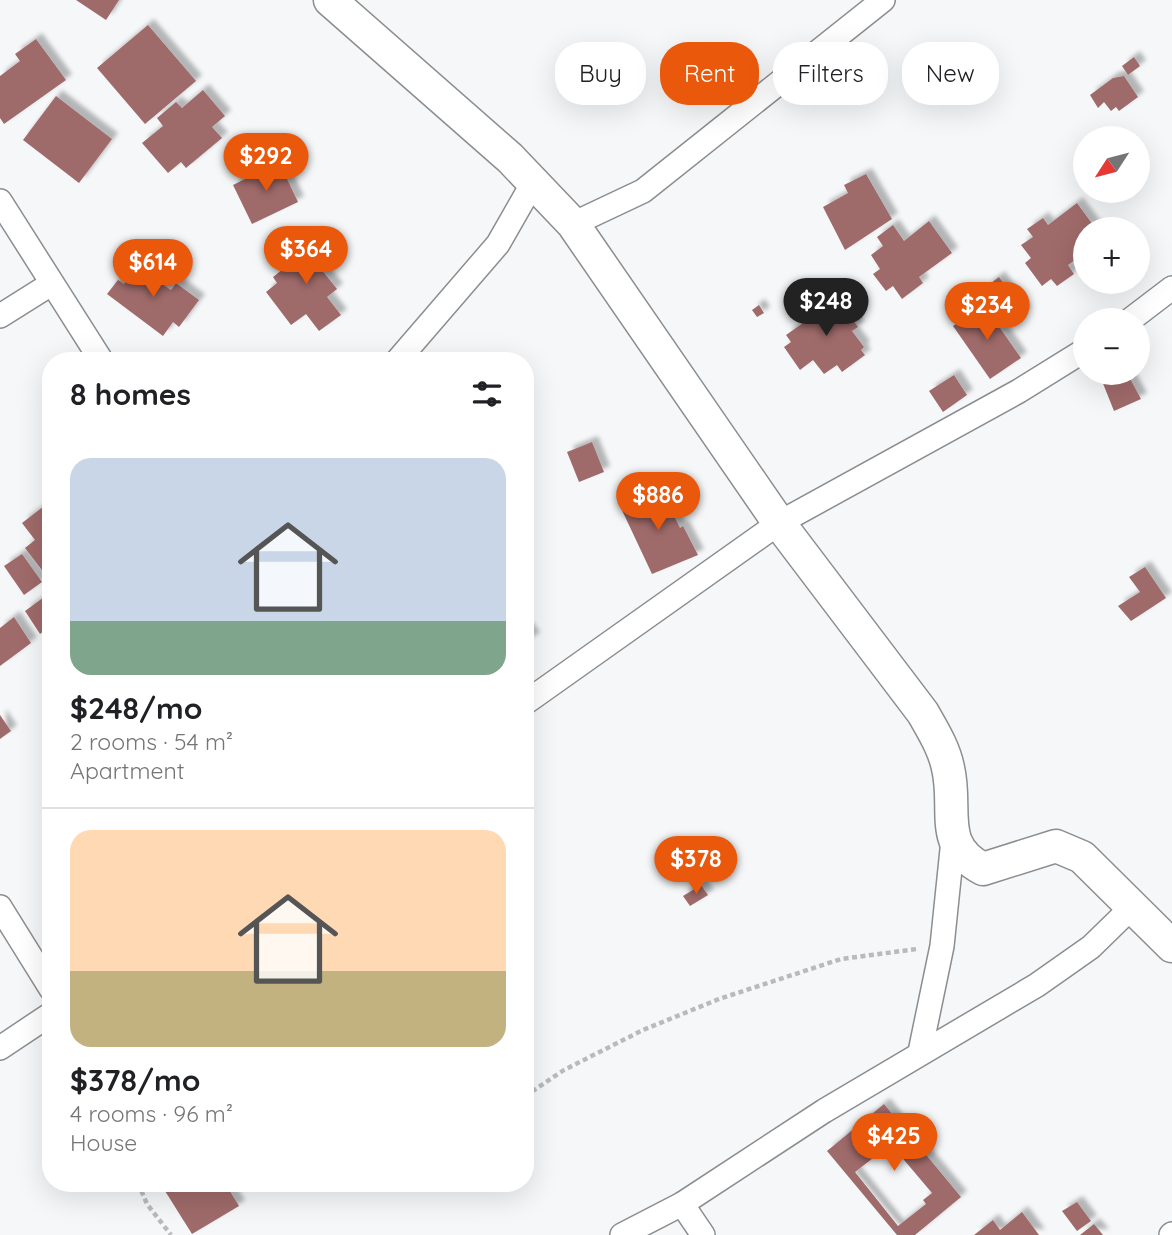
<!DOCTYPE html>
<meta charset="utf-8">
<style>
:root{--surface:#fff;--page:#f2f2f2;--text:#202124;--muted:#757577;--line:#e0e0e0;--accent:#ea580c}
body{margin:0;font-family:Quicksand,sans-serif;background:var(--page);color:var(--text);height:100vh;display:flex;flex-direction:column;font-size:26px;white-space:nowrap}
*{box-sizing:border-box;margin:0}
p{font-size:23px;color:var(--muted)}
.icon{flex:none;width:38px;height:38px;fill:none;stroke:currentColor;stroke-width:2;stroke-linecap:round;stroke-linejoin:round}
.map{position:relative;flex:1;overflow:hidden}
.panel{position:absolute;left:42px;top:352px;width:492px;height:840px;display:flex;flex-direction:column;background:var(--surface);border-radius:28px;box-shadow:0 7px 28px #0002}
.panel>*{flex:none}
.hud{position:absolute;left:555px;top:42px;width:511px;height:63px;display:flex;gap:14px}
.needle{width:46px;rotate:234deg}
.tools{position:absolute;left:1073px;top:126px;display:grid;gap:14px}
.tools a{display:grid;place-items:center;width:77px;height:77px;border-radius:50%;background:var(--surface);box-shadow:0 7px 28px #0002;font-size:35px}
.price{position:absolute;translate:-50% -60px;padding:0 16px;border-radius:24px;background:var(--accent);color:#fff;font-size:23px;line-height:46px;filter:drop-shadow(0 2px 4px #0008)}
.price::after{content:'';position:absolute;left:50%;top:42px;width:21px;height:16px;margin-left:-10px;background:inherit;clip-path:polygon(0 0,100% 0,50% 100%)}
.price.on{background:#222;color:#fff}
ul{padding:0;list-style:none}
li{display:grid;align-content:center;gap:14px;height:371px;padding:0 28px}
li+li{border-top:2px solid var(--line)}
li span{display:grid;place-items:center;height:217px;border-radius:21px;color:#555}
li>.icon{margin-inline-start:auto}
span .icon{width:126px;height:126px;fill:#fffc;stroke-width:1}
li b{font-size:30px}
h2{display:flex;justify-content:space-between;align-items:center;height:84px;padding:0 28px;font-size:30px}
.pill{padding:0 24px;border-radius:28px;background:var(--surface);box-shadow:0 7px 28px #0002;font-size:24px;line-height:63px}
.pill.on{background:var(--accent);color:#fff}
.map>svg:first-child{display:block}
</style>
<div class="map">
<svg width="1172" height="1235" viewBox="0 0 1172 1235">
<defs>
<filter id="shadow"><feDropShadow dx="6" dy="-6" stdDeviation="2" flood-color="#0004"/></filter>
</defs>
<rect width="100%" height="100%" fill="#f5f7f9"/>
<!-- building -->
<g fill="#9f6b6a" fill-rule="evenodd" filter="url(#shadow)">
<polygon points="76,0 119,0 106,20"/>
<polygon points="148,25 196,81 145,124 97,68"/>
<polygon points="36,39 66,80 4,124 0,118 0,76 20,61 15,54"/>
<polygon points="1134,57 1140,66 1128,75 1122,66"/>
<polygon points="1124,76 1138,97 1119,111 1116,107 1111,111 1104,102 1098,108 1090,95 1113,78"/>
<polygon points="203,90 225,116 212,127 222,138 186,168 181,162 168,173 142,143 163,126 157,118 176,102 182,108"/>
<polygon points="56,96 112,139 79,183 23,140"/>
<polygon points="279,162 298,202 252,224 233,185"/>
<polygon points="866,174 892,219 845,250 823,207 848,193 844,185"/>
<polygon points="1077,203 1096,229 1085,229 1085,253 1068,265 1074,274 1057,286 1051,279 1042,286 1025,263 1031,258 1021,245 1033,237 1027,229 1043,218 1048,225"/>
<polygon points="929,221 952,253 919,277 923,283 902,299 893,286 886,291 873,274 880,269 871,255 883,246 877,237 893,225 904,241"/>
<polygon points="314,234 333,259 321,269 337,289 327,297 341,315 319,331 306,314 291,325 266,292 277,283 273,277 288,265 283,259"/>
<polygon points="142,259 161,272 155,279 171,290 176,283 199,300 179,327 173,322 163,336 107,294 118,280 124,284"/>
<polygon points="999,277 1024,313 1012,321 987,286"/>
<polygon points="825,297 837,297 858,327 852,331 864,347 861,350 865,355 842,372 837,365 824,374 813,360 800,370 784,347 791,342 786,335 806,321 801,314"/>
<polygon points="759,305 764,313 757,317 752,310"/>
<polygon points="984,305 1021,358 990,379 953,326"/>
<polygon points="1120,373 1127,373 1141,399 1114,411 1102,381"/>
<polygon points="954,375 967,395 943,412 929,391"/>
<polygon points="592,442 604,472 579,482 567,452"/>
<polygon points="662,491 680,528 683,526 698,555 652,574 620,506"/>
<polygon points="48,503 51,506 51,582 25,548 35,540 22,523"/>
<polygon points="22,554 42,582 24,595 4,566"/>
<polygon points="1145,567 1166,598 1131,621 1118,606 1140,592 1129,577"/>
<polygon points="51,592 51,626 40,634 25,611"/>
<polygon points="14,617 31,643 0,666 0,628"/>
<polygon points="525,626 534,638 525,644"/>
<polygon points="0,715 11,731 0,739"/>
<polygon points="701,885 708,895 690,906 683,896"/>
<path d="M884 1104 961 1197 915 1235H897L827 1151ZM877 1128 932 1193 923 1200 926 1204 898 1226 855 1172 882 1151 869 1134Z"/>
<polygon points="160,1183 225,1183 239,1206 192,1234"/>
<polygon points="1077,1202 1091,1221 1077,1231 1062,1211"/>
<polygon points="1022,1212 1039,1235 974,1235 993,1220 1000,1230"/>
<polygon points="1094,1224 1103,1235 1080,1235"/>
</g>
<g fill="none" stroke-linecap="round" stroke-linejoin="round">
<!-- street casing -->
<g stroke="#8b8d8f" stroke-width="26">
<g id="street">
<polyline points="0,201 101,360"/>
<polyline points="573,224 643,191 883,0"/>
<polyline points="0,316 51,284"/>
<polyline points="1130,320 1172,288"/>
<polyline points="398,360 498,244 534,181"/>
<polyline points="525,703 779,523 1019,391 1085,350"/>
<polyline points="0,907 51,989"/>
<polyline points="0,1048 51,1014"/>
<polyline points="920,1052 942,946 953,840"/>
<polyline points="682,1204 703,1235"/>
<polyline points="622,1235 682,1204 824,1111 1037,985 1091,947 1132,907"/>
<polyline points="1171,1235 1172,1234"/>
</g>
</g>
<!-- secondary casing -->
<g stroke="#8b8d8f" stroke-width="35">
<path id="secondary" d="M330 0 510 158 573 224 779 523 923 713C933 731 944 748 948 768 958 810 937 845 983 869L1056 846 1082 857 1172 946"/>
</g>
<!-- path -->
<g stroke="#b8babb" stroke-width="4.5" stroke-dasharray="5 3.5" stroke-linecap="butt">
<polyline points="525,1096 564,1070 643,1030 719,999 841,959 917,949"/>
<polyline points="138,1183 147,1204 171,1235"/>
</g>
<!-- street -->
<use href="#street" stroke="#fff" stroke-width="23"/>
<!-- secondary -->
<use href="#secondary" stroke="#fff" stroke-width="32"/>
</g>
</svg>
<div class="tools">
<a><svg class="needle" viewBox="-14 -14 28 28"><path d="M0-13l5 13h-10z" fill="#e53935"/><path d="M0 13l5-13h-10z" fill="#757577"/></svg></a>
<a>+</a>
<a>−</a>
</div>
<b class="price" style="left:266px;top:193px">$292</b>
<b class="price" style="left:306px;top:286px">$364</b>
<b class="price" style="left:153px;top:299px">$614</b>
<b class="price on" style="left:826px;top:338px">$248</b>
<b class="price" style="left:987px;top:342px">$234</b>
<b class="price" style="left:658px;top:532px">$886</b>
<b class="price" style="left:696px;top:896px">$378</b>
<b class="price" style="left:894px;top:1173px">$425</b>
<div class="hud">
<a class="pill">Buy</a>
<a class="pill on">Rent</a>
<a class="pill">Filters</a>
<a class="pill">New</a>
</div>
<section class="panel">
<h2>8 homes<svg class="icon" aria-label="filters" viewBox="0 0 24 24"><path d="M4 7h16M4 17h16"/><circle cx="9" cy="7" r="2"/><circle cx="15" cy="17" r="2"/></svg></h2>
<ul>
<li><span style="background:linear-gradient(#c9d6e8 75%,#7fa58c 0)"><svg class="icon" aria-label="home" viewBox="0 0 24 24"><path d="M3 11l9-7 9 7M6 9v11h12V9"/></svg></span><div><b>$248/mo</b><p>2 rooms · 54 m²</p><p>Apartment</p></div></li>
<li><span style="background:linear-gradient(#ffd9b3 65%,#c2b280 0)"><svg class="icon" aria-label="home" viewBox="0 0 24 24"><path d="M3 11l9-7 9 7M6 9v11h12V9"/></svg></span><div><b>$378/mo</b><p>4 rooms · 96 m²</p><p>House</p></div></li>
</ul>
</section>
</div>
